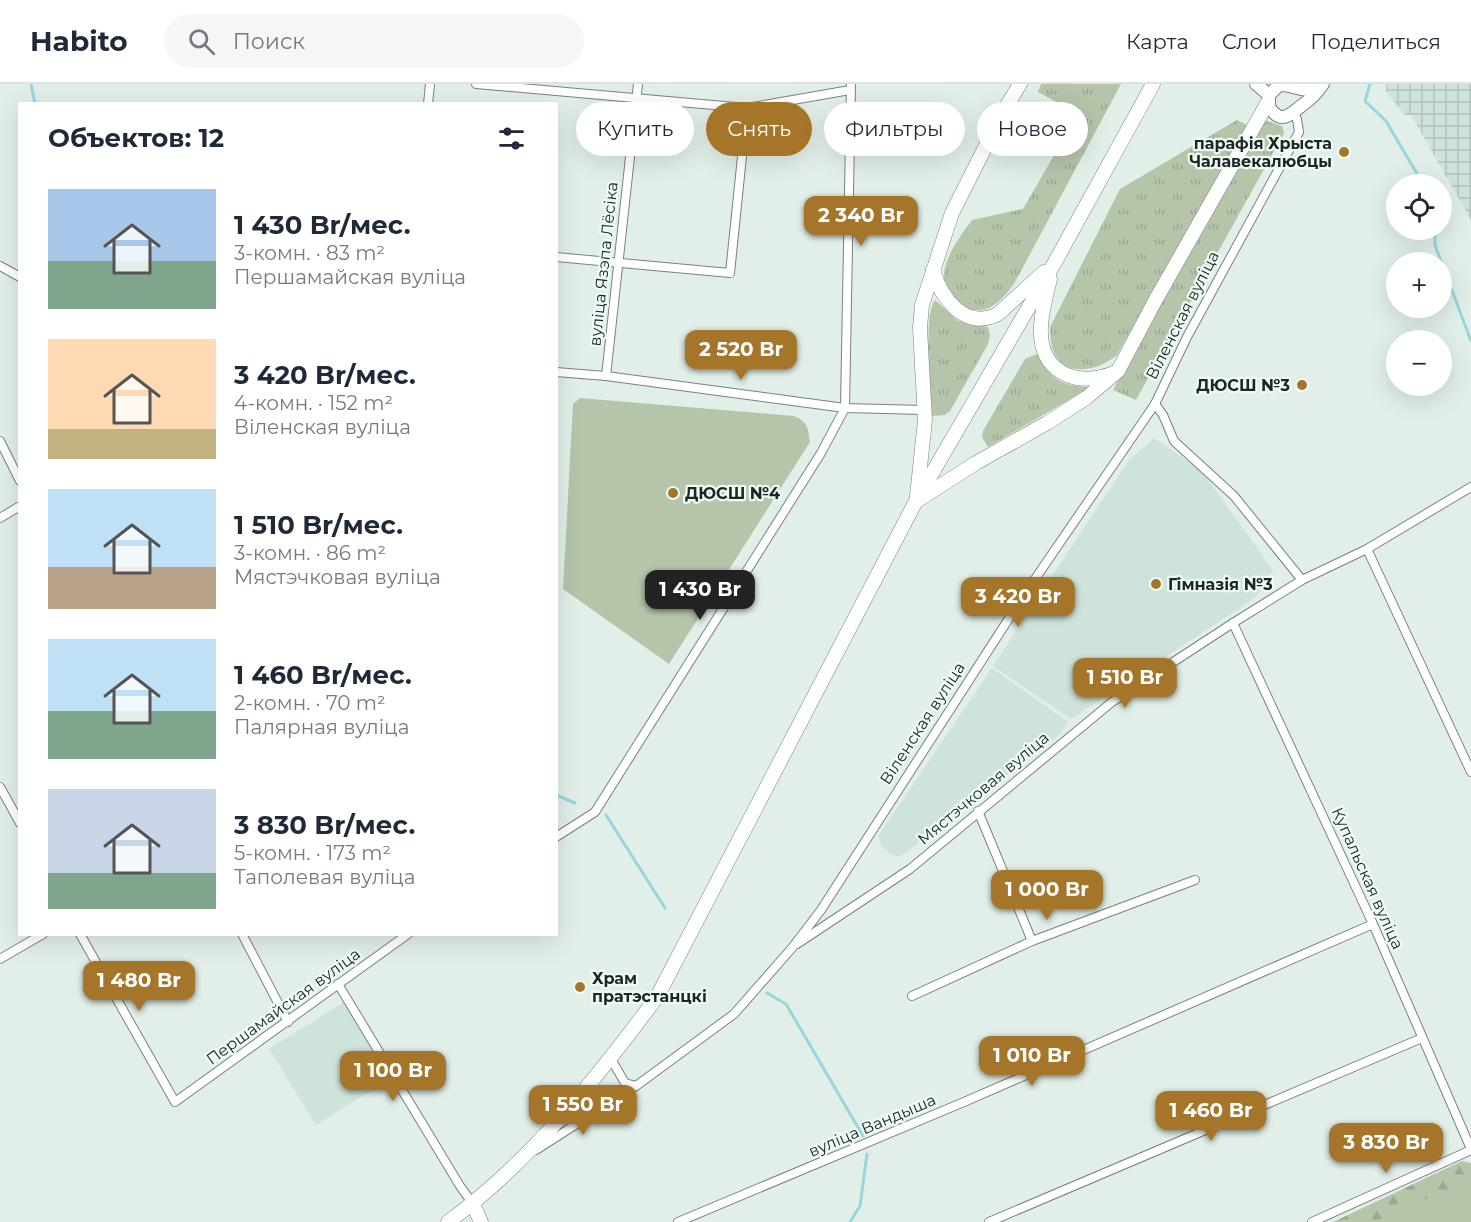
<!DOCTYPE html>
<html lang="ru">
<meta charset="utf-8">
<style>
:root{--surface:#fff;--page:#f6f6f7;--text:#1f2937;--muted:#747a83;--line:#e0e1e3;--accent:#a57629}
body{margin:0;font-family:Montserrat,sans-serif;background:var(--page);color:var(--text);height:100vh;display:flex;flex-direction:column;font-size:22px;white-space:nowrap}
*{box-sizing:border-box;margin:0}
p{font-size:20px;color:var(--muted)}
.icon{flex:none;width:33px;height:33px;fill:none;stroke:currentColor;stroke-width:2;stroke-linecap:round;stroke-linejoin:round}
.map{position:relative;flex:1;overflow:hidden}
.panel{position:absolute;left:18px;top:18px;width:540px;height:834px;display:flex;flex-direction:column;background:var(--surface);border-radius:0px;box-shadow:0 6px 24px #0002}
.panel>*{flex:none}
.guide{position:absolute;left:576px;top:18px;width:570px;height:54px;display:flex;gap:12px}
.controls{position:absolute;left:1386px;top:90px;display:grid;gap:12px}
.controls a{display:grid;place-items:center;width:66px;height:66px;border-radius:50%;background:var(--surface);box-shadow:0 6px 24px #0002;font-size:30px}
.price{position:absolute;translate:-50% -51px;padding:0 14px;border-radius:12px;background:var(--accent);color:#fff;font-size:20px;line-height:39px;filter:drop-shadow(0 2px 3px #0008)}
.price::after{content:'';position:absolute;left:50%;top:36px;width:18px;height:14px;margin-left:-9px;background:inherit;clip-path:polygon(0 0,100% 0,50% 100%)}
.price.selected{background:#222;color:#fff}
ul{padding:0;list-style:none}
li{display:flex;align-items:center;gap:18px;height:150px;padding:0 30px}
li span{display:grid;place-items:center;flex:none;width:168px;height:120px;border-radius:0px;color:#555}
li>.icon{margin-inline-start:auto}
span .icon{width:72px;height:72px;fill:#fffc;stroke-width:1}
li b{font-size:26px}
h2{display:flex;justify-content:space-between;align-items:center;height:72px;padding:0 30px;font-size:26px}
.tag{padding:0 21px;border-radius:27px;background:var(--surface);box-shadow:0 6px 24px #0002;font-size:21px;line-height:54px}
.tag.selected{background:var(--accent);color:#fff}
header{display:flex;align-items:center;gap:36px;box-sizing:border-box;height:84px;padding:0 30px;background:var(--surface);border-bottom:2px solid var(--line)}
header strong{font-size:28px}
nav{display:flex;gap:33px;margin-inline-start:auto;font-size:21px}
.search{width:420px;height:54px;background:var(--page);display:flex;align-items:center;gap:15px;box-sizing:border-box;padding:0 21px;border-radius:33px;color:var(--muted);font-size:22px}
.map>svg:first-child{display:block}
</style>
<header>
<strong>Habito</strong>
<div class="search"><svg class="icon" aria-label="search" viewBox="0 0 24 24"><circle cx="10" cy="10" r="6"/><path d="M15 15l6 6"/></svg>Поиск</div>
<nav><a>Карта</a><a>Слои</a><a>Поделиться</a></nav>
</header>
<div class="map">
<svg width="1471" height="1138" viewBox="0 0 1471 1138">
<defs>
<pattern id="industrial-grid" width="8" height="8" patternUnits="userSpaceOnUse" patternTransform="scale(1.5)"><rect width="8" height="8" fill="#cee4da"/><path d="M0 4h8M4 0v8" fill="none" stroke="#b1c3bb"/></pattern>
<pattern id="grass-tufts" width="24" height="20" patternUnits="userSpaceOnUse" patternTransform="scale(1.5)"><rect width="24" height="20" fill="#b6c4aa"/><path d="M3 7l-1-3M5 7V3M7 7l1-3M15 17l-1-3M17 17v-4M19 17l1-3" fill="none" stroke="#9ca892"/></pattern>
<pattern id="forest-firs" width="22" height="20" patternUnits="userSpaceOnUse" patternTransform="scale(1.5)"><rect width="22" height="20" fill="#b6c4aa"/><path d="M5 1l3.5 6h-7zM16 11l3.5 6h-7z" fill="#9ca892"/></pattern>
</defs>
<rect width="100%" height="100%" fill="#e1efe8"/>
<!-- built -->
<g fill="#cee4da">
<polygon points="1154,354 1201,386 1273,486 1255,514 1071,635 993,582 1128,377"/>
<polygon points="992,584 1068,638 1059,651 901,772 892,771 882,763 878,752"/>
<polygon points="344,918 391,994 316,1041 269,965"/>
</g>
<!-- industrial -->
<polygon fill="url(#industrial-grid)" points="1386,0 1471,0 1471,136 1411,31 1405,31 1386,8"/>
<!-- grass -->
<g fill="url(#grass-tufts)">
<path d="M1041 0H1121L1015 198C1001 220 979 239 955 216 948 210 943 199 944 191 945 172 961 151 972 136L1023 125 1068 47 1058 41 1068 24 1038 8Z"/>
<path d="M1237 36 1247 41 1117 271C1099 286 1066 295 1054 268 1050 260 1051 251 1050 243L1120 105Z"/>
<polygon points="1264,36 1282,42 1284,49 1136,316 1113,306 1176,189"/>
<path d="M935 216 958 237 988 243 990 251 988 260 950 327 945 331 932 332C931 310 923 231 935 216Z"/>
<path d="M1037 270C1050 295 1063 303 1091 303L988 363 982 353 983 347 1025 275Z"/>
</g>
<!-- forest -->
<polygon fill="url(#forest-firs)" points="1462,1077 1471,1079 1471,1138 1333,1138"/>
<!-- green -->
<g fill="#b6c4aa">
<path d="M580 314 794 332C808 338 808 344 810 358L669 580 563 505 573 320Z"/>
<polygon points="1471,1095 1471,1138 1373,1138"/>
</g>
<g fill="none" stroke-linecap="round" stroke-linejoin="round">
<!-- stream -->
<g stroke="#99d6dc" stroke-width="3">
<polyline points="31,0 35,20"/>
<polyline points="1370,0 1365,17 1386,37 1423,100"/>
<polyline points="1435,146 1435,161 1471,257"/>
<polyline points="556,711 575,719"/>
<polyline points="606,731 665,824"/>
<polyline points="767,909 786,920 863,1052"/>
<polyline points="850,1138 860,1122 867,1070"/>
</g>
<!-- minor casing -->
<g stroke="#77837e" stroke-width="10">
<g id="minor">
<polyline points="476,0 747,24 850,6"/>
<polyline points="428,20 430,0"/>
<polyline points="556,173 730,189 747,24"/>
<polyline points="0,182 20,193"/>
<polyline points="556,288 606,292 845,324 924,326"/>
<polyline points="606,292 638,0"/>
<polyline points="1155,320 1163,331 1174,357 1234,412 1302,496"/>
<polyline points="0,357 20,397"/>
<polyline points="0,434 20,422"/>
<polyline points="1367,465 1471,688"/>
<polyline points="1233,539 1373,840 1471,1065"/>
<polyline points="0,703 20,739"/>
<polyline points="978,727 1032,857"/>
<polyline points="556,753 595,728 821,369 845,324 851,0"/>
<polyline points="80,850 175,1018 408,850"/>
<polyline points="242,850 288,938"/>
<polyline points="797,860 910,785 1112,618 1233,539 1302,496 1367,465 1471,403"/>
<polyline points="0,875 43,850"/>
<polyline points="338,900 460,1102 473,1120"/>
<polyline points="912,912 1032,857 1195,796"/>
<polyline points="611,975 625,999 636,1002"/>
<polyline points="536,1066 636,1002 734,930 792,864 821,826 1024,511 1155,320 1187,253 1299,48 1297,35 1294,30"/>
<polyline points="678,1138 964,1018 1373,840"/>
<polyline points="989,1138 1422,954"/>
<polyline points="1312,1138 1471,1066"/>
</g>
</g>
<!-- secondary casing -->
<g stroke="#77837e" stroke-width="14">
<g id="secondary">
<polyline points="1256,0 1269,11"/>
<path d="M1322 1C1303 12 1296 0 1279 1L1269 11V23C1281 41 1290 31 1301 22 1310 16 1316 11 1322 1L1323 0"/>
</g>
</g>
<!-- primary casing -->
<g stroke="#77837e" stroke-width="15">
<g id="primary">
<path d="M933 186C941 214 965 247 998 230L1044 188"/>
<path d="M1050 195C1042 228 1028 273 1067 291 1081 297 1100 295 1113 289"/>
<polyline points="917,412 925,336 920,244 922,221 952,129 1002,30 1020,0"/>
<polyline points="918,416 976,379 1047,339 1086,314 1118,287 1155,217 1268,18"/>
<polyline points="473,1120 481,1138"/>
<path d="M448 1138C531 1077 596 995 657 913L916 417 1055 178 1153 0"/>
</g>
</g>
<!-- minor -->
<use href="#minor" stroke="#fff" stroke-width="8"/>
<!-- secondary -->
<use href="#secondary" stroke="#fff" stroke-width="12"/>
<!-- primary -->
<use href="#primary" stroke="#fff" stroke-width="14"/>
</g>
<!-- markers -->
<g fill="#a57629" stroke="#eefcf6" stroke-width="2">
<circle cx="1344" cy="68" r="6"/>
<circle cx="1302" cy="301" r="6"/>
<circle cx="673" cy="409" r="6"/>
<circle cx="1156" cy="500" r="6"/>
<circle cx="580" cy="903" r="6"/>
</g>
<g text-anchor="middle" stroke-width="4.5" stroke-linejoin="round" paint-order="stroke">
<!-- poi labels -->
<g font-size="16" font-weight="bold" fill="#202523" stroke="#eefcf6" text-anchor="start">
<text x="1332" y="65" text-anchor="end">парафія Хрыста<tspan x="1332" dy="18">Чалавекалюбцы</tspan></text>
<text x="1290" y="307" text-anchor="end">ДЮСШ №3</text>
<text x="685" y="415">ДЮСШ №4</text>
<text x="1168" y="506">Гімназія №3</text>
<text x="592" y="900">Храм<tspan x="592" dy="18">пратэстанцкі</tspan></text>
</g>
<!-- street labels -->
<g font-size="16" fill="#202523" stroke="#eefcf6">
<text transform="translate(603 180) rotate(-84)" y="6">вуліца Язэпа Лёсіка</text>
<text transform="translate(1182 231) rotate(-63)" y="6">Віленская вуліца</text>
<text transform="translate(922 639) rotate(-57)" y="6">Віленская вуліца</text>
<text transform="translate(983 704) rotate(-40)" y="6">Мястэчковая вуліца</text>
<text transform="translate(1368 794) rotate(66)" y="6">Купальская вуліца</text>
<text transform="translate(283 922) rotate(-36)" y="6">Першамайская вуліца</text>
<text transform="translate(872 1041) rotate(-23)" y="6">вуліца Вандыша</text>
</g>
</g>
</svg>
<div class="controls">
<a><svg class="icon" aria-label="locate" viewBox="0 0 24 24"><circle cx="12" cy="12" r="6"/><path d="M12 2v4M12 18v4M2 12h4M18 12h4"/></svg></a>
<a>+</a>
<a>−</a>
</div>
<b class="price" style="left:861px;top:163px">2 340 Br</b>
<b class="price" style="left:741px;top:297px">2 520 Br</b>
<b class="price selected" style="left:700px;top:537px">1 430 Br</b>
<b class="price" style="left:1018px;top:544px">3 420 Br</b>
<b class="price" style="left:1125px;top:625px">1 510 Br</b>
<b class="price" style="left:1047px;top:837px">1 000 Br</b>
<b class="price" style="left:139px;top:928px">1 480 Br</b>
<b class="price" style="left:1032px;top:1003px">1 010 Br</b>
<b class="price" style="left:393px;top:1018px">1 100 Br</b>
<b class="price" style="left:583px;top:1052px">1 550 Br</b>
<b class="price" style="left:1211px;top:1058px">1 460 Br</b>
<b class="price" style="left:1386px;top:1090px">3 830 Br</b>
<div class="guide">
<a class="tag">Купить</a>
<a class="tag selected">Снять</a>
<a class="tag">Фильтры</a>
<a class="tag">Новое</a>
</div>
<section class="panel">
<h2>Объектов: 12<svg class="icon" aria-label="filters" viewBox="0 0 24 24"><path d="M4 7h16M4 17h16"/><circle cx="9" cy="7" r="2"/><circle cx="15" cy="17" r="2"/></svg></h2>
<ul>
<li><span style="background:linear-gradient(#a9c7e8 60%,#7fa58c 0)"><svg class="icon" aria-label="home" viewBox="0 0 24 24"><path d="M3 11l9-7 9 7M6 9v11h12V9"/></svg></span><div><b>1 430 Br/мес.</b><p>3-комн. · 83 m²</p><p>Першамайская вуліца</p></div></li>
<li><span style="background:linear-gradient(#ffd9b3 75%,#c2b280 0)"><svg class="icon" aria-label="home" viewBox="0 0 24 24"><path d="M3 11l9-7 9 7M6 9v11h12V9"/></svg></span><div><b>3 420 Br/мес.</b><p>4-комн. · 152 m²</p><p>Віленская вуліца</p></div></li>
<li><span style="background:linear-gradient(#bfe0f5 65%,#b9a48a 0)"><svg class="icon" aria-label="home" viewBox="0 0 24 24"><path d="M3 11l9-7 9 7M6 9v11h12V9"/></svg></span><div><b>1 510 Br/мес.</b><p>3-комн. · 86 m²</p><p>Мястэчковая вуліца</p></div></li>
<li><span style="background:linear-gradient(#bfe0f5 60%,#7fa58c 0)"><svg class="icon" aria-label="home" viewBox="0 0 24 24"><path d="M3 11l9-7 9 7M6 9v11h12V9"/></svg></span><div><b>1 460 Br/мес.</b><p>2-комн. · 70 m²</p><p>Палярная вуліца</p></div></li>
<li><span style="background:linear-gradient(#c9d6e8 70%,#7fa58c 0)"><svg class="icon" aria-label="home" viewBox="0 0 24 24"><path d="M3 11l9-7 9 7M6 9v11h12V9"/></svg></span><div><b>3 830 Br/мес.</b><p>5-комн. · 173 m²</p><p>Таполевая вуліца</p></div></li>
</ul>
</section>
</div>
